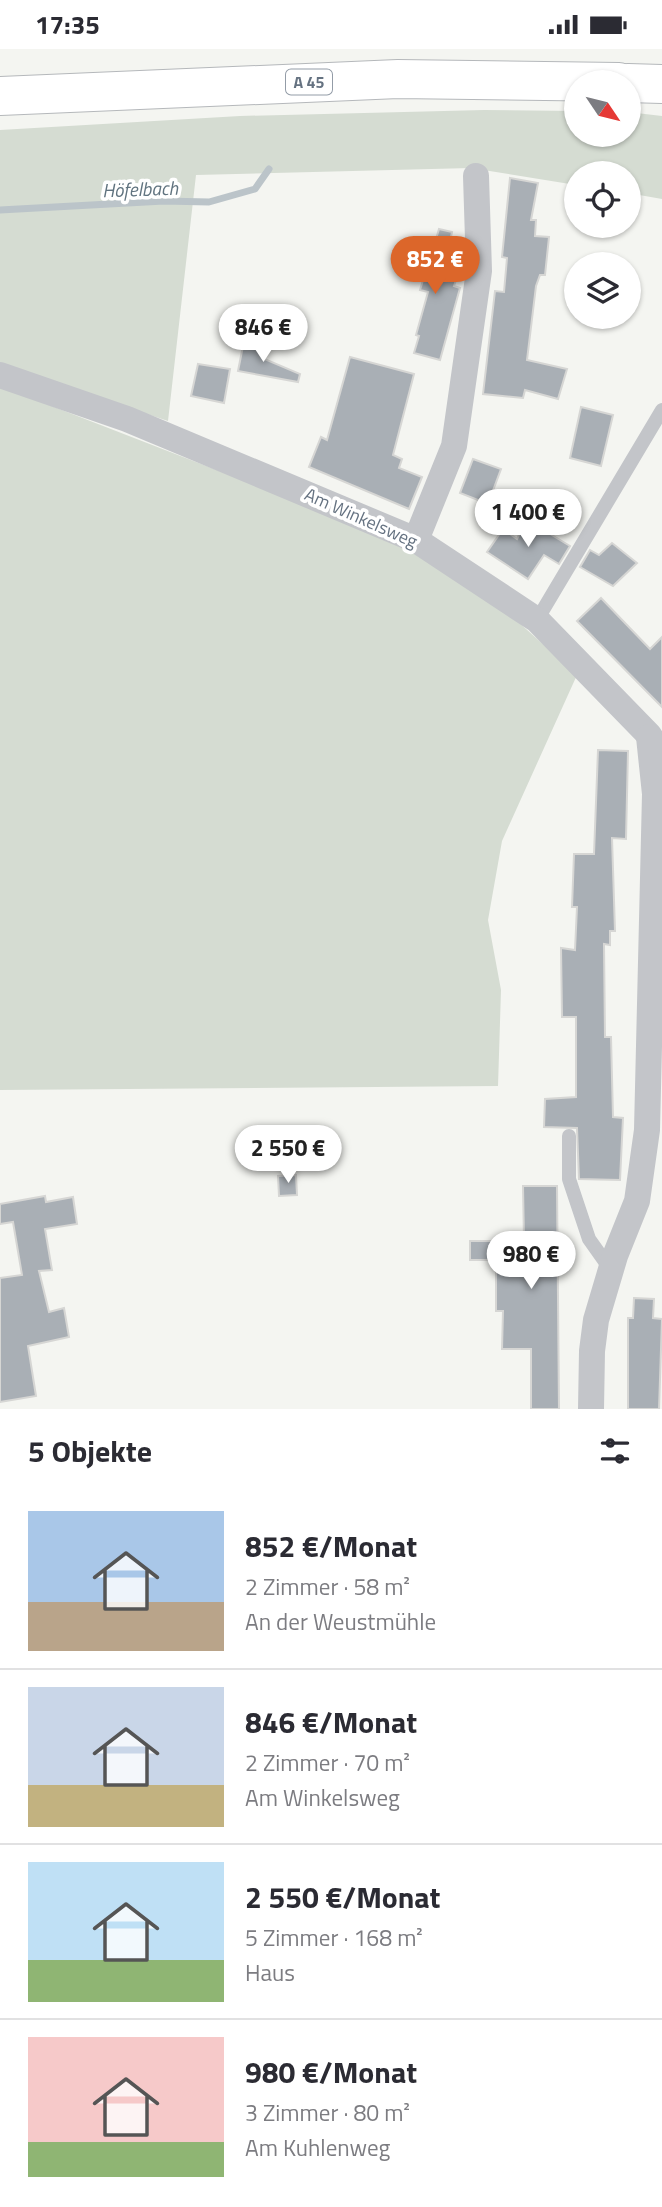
<!DOCTYPE html>
<html lang="de">
<meta charset="utf-8">
<style>
:root{--surface:#fff;--page:#f7f7f7;--text:#2b2b33;--muted:#7c7c81;--line:#e1e1e2;--accent:#dc662a}
body{margin:0;font-family:"Titillium Web",sans-serif;background:var(--page);color:var(--text);height:100vh;display:flex;flex-direction:column;font-size:26px;white-space:nowrap}
*{box-sizing:border-box;margin:0}
p{font-size:23px;color:var(--muted)}
.icon{flex:none;width:38px;height:38px;fill:none;stroke:currentColor;stroke-width:2;stroke-linecap:round;stroke-linejoin:round}
.map{position:relative;height:1360px;overflow:hidden}
.drawer{display:flex;flex-direction:column;background:var(--surface);flex:1}
.drawer>*{flex:none}
.needle{width:46px;rotate:125deg}
.fabs{position:absolute;left:564px;top:21px;display:grid;gap:14px}
.fabs a{display:grid;place-items:center;width:77px;height:77px;border-radius:50%;background:var(--surface);box-shadow:0 2px 5px #0004;font-size:35px}
.price{position:absolute;translate:-50% -60px;padding:0 16px;border-radius:24px;background:#fff;color:#222;font-size:23px;line-height:46px;filter:drop-shadow(0 2px 4px #0008)}
.price::after{content:'';position:absolute;left:50%;top:42px;width:21px;height:16px;margin-left:-10px;background:inherit;clip-path:polygon(0 0,100% 0,50% 100%)}
.price.on{background:var(--accent);color:#fff}
ul{padding:0;list-style:none}
li{display:flex;align-items:center;gap:21px;height:175px;padding:0 28px}
li+li{border-top:2px solid var(--line)}
li span{display:grid;place-items:center;flex:none;width:196px;height:140px;border-radius:0px;color:#555}
li>.icon{margin-inline-start:auto}
span .icon{width:84px;height:84px;fill:#fffc;stroke-width:1}
li b{font-size:30px}
h2{display:flex;justify-content:space-between;align-items:center;height:84px;padding:0 28px;font-size:30px}
.status{display:flex;justify-content:space-between;align-items:center;height:49px;padding:0 35px;background:var(--surface);direction:ltr}
.status svg{height:19px;fill:currentColor}
.map>svg:first-child{display:block}
</style>
<div class="status"><b>17:35</b><svg viewBox="0 0 49 12"><path d="M0 12V9h3v3zM5 12V6h3v6zM10 12V3h3v9zM15 12V0h3v12zM26 1h20v11H26zM47 4h2v5h-2z"/></svg></div>
<div class="map">
<svg width="662" height="1360" viewBox="0 0 662 1360">
<rect width="100%" height="100%" fill="#f4f5f1"/>
<!-- green -->
<g fill="#d5dcd2">
<polygon points="484,61 576,62 576,86 628,86 628,63 662,67 662,150 628,144 628,124 576,124 576,136 471,119 196,126 168,372 0,316 0,81 240,67"/>
<polygon points="0,337 395,490 515,570 577,626 502,792 488,871 501,941 498,1037 0,1041"/>
</g>
<g fill="none" stroke-linecap="round" stroke-linejoin="round">
<!-- stream -->
<polyline stroke="#bbc4c9" stroke-width="7" points="0,161 164,152 209,153 255,140 269,120"/>
</g>
<!-- building -->
<g fill="#a9afb5" stroke="#d6d6d4" stroke-width="2">
<polygon points="510,129 538,134 531,171 536,171 535,187 549,188 545,226 540,226 536,237 527,311 567,320 558,350 525,341 523,349 483,345 495,242 504,243 507,209 502,208"/>
<polygon points="439,180 452,183 443,227 456,231 454,237 460,239 440,311 414,304 419,287 416,286 428,243 420,241 428,215 409,210 412,192 434,197"/>
<polygon points="244,292 265,296 262,309 300,325 298,333 238,322"/>
<polygon points="350,308 414,325 393,406 402,410 399,419 422,428 409,460 309,418 321,388 327,391"/>
<polygon points="198,315 230,320 224,354 191,347"/>
<polygon points="581,358 613,366 601,417 570,409"/>
<polygon points="473,410 501,420 488,455 460,444"/>
<polygon points="532,474 570,497 559,515 544,506 528,530 487,503 503,480 517,490 523,478 528,481"/>
<polygon points="612,494 637,514 613,537 580,518 590,501 599,506"/>
<polygon points="601,549 650,600 662,588 662,658 577,572"/>
<polygon points="598,701 628,702 626,790 612,789 615,882 610,882 610,896 604,895 605,988 611,988 613,1068 623,1069 620,1131 579,1130 577,1079 544,1078 545,1050 576,1048 576,968 562,968 561,899 575,901 577,858 572,858 574,805 594,805"/>
<polygon points="296,1126 297,1146 279,1147 278,1127"/>
<polygon points="523,1137 557,1137 559,1360 531,1360 531,1300 502,1300 503,1262 496,1262 496,1211 470,1211 470,1192 524,1192"/>
<polygon points="45,1147 46,1153 73,1148 77,1175 45,1180 52,1221 39,1222 49,1263 64,1259 69,1288 28,1297 36,1347 0,1353 0,1229 22,1226 13,1173 0,1175 0,1155"/>
<polygon points="634,1249 654,1250 653,1269 662,1270 659,1360 628,1360 628,1269 633,1269"/>
</g>
<g fill="none" stroke-linecap="round" stroke-linejoin="round">
<!-- motorway casing -->
<g stroke="#b5b8bb" stroke-width="40">
<g id="motorway">
<polyline points="628,34 662,35"/>
<polyline points="0,47 398,30 619,33"/>
</g>
</g>
<!-- service -->
<g stroke="#c3c5c9" stroke-width="14">
<polyline points="537,571 662,361"/>
<polyline points="569,1087 569,1130 589,1190 611,1221"/>
</g>
<!-- minor -->
<g stroke="#c3c5c9" stroke-width="26">
<polyline points="0,326 127,370 416,491 537,571 649,686 662,706"/>
<polyline points="416,491 454,397 479,222 476,127"/>
<polyline points="591,1360 592,1302 596,1271 615,1207 637,1152 647,1081 655,745 649,688"/>
</g>
<!-- motorway -->
<use href="#motorway" stroke="#fff" stroke-width="38"/>
</g>
<g text-anchor="middle" stroke-width="7" stroke-linejoin="round" paint-order="stroke">
<!-- shield labels -->
<rect fill="#fff" stroke="#939ca7" stroke-width="2" x="286" y="20.5" width="46" height="25" rx="5"/>
<g font-size="16" font-weight="bold" fill="#657281">
<text x="309" y="39">A 45</text>
</g>
<!-- street labels -->
<g font-size="18" fill="#657281" stroke="#fff">
<text transform="translate(361 469) rotate(24)" y="6">Am Winkelsweg</text>
</g>
<!-- water labels -->
<g font-size="19" font-style="italic" fill="#60737f" stroke="#fff">
<text transform="translate(140 140) rotate(-2)" y="7">Höfelbach</text>
</g>
</g>
</svg>
<div class="fabs">
<a><svg class="needle" viewBox="-14 -14 28 28"><path d="M0-13l5 13h-10z" fill="#e53935"/><path d="M0 13l5-13h-10z" fill="#7c7c81"/></svg></a>
<a><svg class="icon" aria-label="locate" viewBox="0 0 24 24"><circle cx="12" cy="12" r="6"/><path d="M12 2v4M12 18v4M2 12h4M18 12h4"/></svg></a>
<a><svg class="icon" aria-label="layers" viewBox="0 0 24 24"><path d="M12 4l9 5-9 5-9-5zM3 14l9 5 9-5"/></svg></a>
</div>
<b class="price on" style="left:435px;top:247px">852 €</b>
<b class="price" style="left:263px;top:315px">846 €</b>
<b class="price" style="left:528px;top:500px">1 400 €</b>
<b class="price" style="left:288px;top:1136px">2 550 €</b>
<b class="price" style="left:531px;top:1242px">980 €</b>
</div>
<section class="drawer">
<h2>5 Objekte<svg class="icon" aria-label="filters" viewBox="0 0 24 24"><path d="M4 7h16M4 17h16"/><circle cx="9" cy="7" r="2"/><circle cx="15" cy="17" r="2"/></svg></h2>
<ul>
<li><span style="background:linear-gradient(#a9c7e8 65%,#b9a48a 0)"><svg class="icon" aria-label="home" viewBox="0 0 24 24"><path d="M3 11l9-7 9 7M6 9v11h12V9"/></svg></span><div><b>852 €/Monat</b><p>2 Zimmer · 58 m²</p><p>An der Weustmühle</p></div></li>
<li><span style="background:linear-gradient(#c9d6e8 70%,#c2b280 0)"><svg class="icon" aria-label="home" viewBox="0 0 24 24"><path d="M3 11l9-7 9 7M6 9v11h12V9"/></svg></span><div><b>846 €/Monat</b><p>2 Zimmer · 70 m²</p><p>Am Winkelsweg</p></div></li>
<li><span style="background:linear-gradient(#bfe0f5 70%,#8fb573 0)"><svg class="icon" aria-label="home" viewBox="0 0 24 24"><path d="M3 11l9-7 9 7M6 9v11h12V9"/></svg></span><div><b>2 550 €/Monat</b><p>5 Zimmer · 168 m²</p><p>Haus</p></div></li>
<li><span style="background:linear-gradient(#f6c9c9 75%,#8fb573 0)"><svg class="icon" aria-label="home" viewBox="0 0 24 24"><path d="M3 11l9-7 9 7M6 9v11h12V9"/></svg></span><div><b>980 €/Monat</b><p>3 Zimmer · 80 m²</p><p>Am Kuhlenweg</p></div></li>
</ul>
</section>
